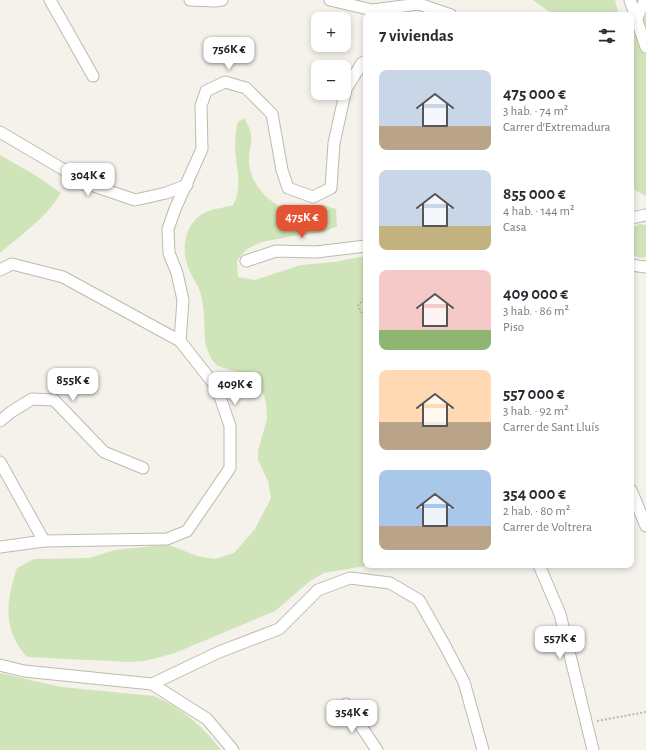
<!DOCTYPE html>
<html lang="es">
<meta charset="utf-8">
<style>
:root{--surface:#fff;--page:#f7f7f7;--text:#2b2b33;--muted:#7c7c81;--accent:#e55333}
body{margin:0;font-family:"Alegreya Sans",sans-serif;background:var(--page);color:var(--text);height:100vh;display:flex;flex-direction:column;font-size:15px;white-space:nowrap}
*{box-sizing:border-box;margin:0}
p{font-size:13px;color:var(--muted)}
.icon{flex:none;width:22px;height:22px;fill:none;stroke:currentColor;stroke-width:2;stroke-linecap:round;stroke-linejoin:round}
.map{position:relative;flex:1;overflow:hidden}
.side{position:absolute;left:363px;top:12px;width:271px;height:556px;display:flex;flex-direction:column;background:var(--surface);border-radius:8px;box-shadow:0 2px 6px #0003}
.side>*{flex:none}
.buttons{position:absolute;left:311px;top:12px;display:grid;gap:8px}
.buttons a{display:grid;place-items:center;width:40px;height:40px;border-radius:8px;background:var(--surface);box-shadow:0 2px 6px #0003;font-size:20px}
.price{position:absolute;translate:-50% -34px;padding:0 9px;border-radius:8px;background:#fff;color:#222;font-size:13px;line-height:26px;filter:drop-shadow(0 1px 2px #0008)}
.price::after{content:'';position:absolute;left:50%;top:24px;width:12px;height:9px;margin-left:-6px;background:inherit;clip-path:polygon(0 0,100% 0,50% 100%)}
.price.selected{background:var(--accent);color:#fff}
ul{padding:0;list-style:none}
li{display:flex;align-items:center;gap:12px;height:100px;padding:0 16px}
li span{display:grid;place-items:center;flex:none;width:112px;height:80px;border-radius:8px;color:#555}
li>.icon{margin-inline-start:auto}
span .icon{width:48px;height:48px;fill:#fffc;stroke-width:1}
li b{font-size:17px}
h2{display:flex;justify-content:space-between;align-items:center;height:48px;padding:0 16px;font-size:17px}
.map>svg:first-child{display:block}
</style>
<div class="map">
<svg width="646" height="750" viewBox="0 0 646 750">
<rect width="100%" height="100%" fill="#f5f2ec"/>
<!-- green -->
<g fill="#d0e4b9">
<polygon points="533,0 615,0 619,14 646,16 646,196 631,188 631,15 554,15"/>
<path d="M244 118C257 139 249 141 249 162 250 183 268 204 288 209 301 212 310 205 321 205 326 205 331 208 336 209L337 226 324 232 294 236 262 242 247 249 237 260 238 277 255 280 301 265 334 262 366 256V565H371L324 573 310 581 275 611 175 653 145 661 129 662 27 657C2 629 6 602 17 568L34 559 89 558 115 550 163 545 172 546 197 556 215 559 234 553 255 529 271 498 268 481 258 460V451L267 419 266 404 264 395 253 382 240 373 218 366 212 360 206 347C203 329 206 309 200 292 197 283 191 276 188 267 180 247 186 221 206 212 215 208 224 208 233 205 243 187 236 168 235 149 235 140 236 131 237 123Z"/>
<path d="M0 155 35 175 61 193C46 218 22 234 0 253Z"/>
<polygon points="640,224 646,225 646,257 640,258 631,254 631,228"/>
<path d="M0 673 61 687 154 696C180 707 204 727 221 750H0Z"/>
</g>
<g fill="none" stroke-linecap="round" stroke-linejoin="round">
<!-- minor casing -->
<g stroke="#bfbaaf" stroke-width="13">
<g id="minor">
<polyline points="50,0 93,76"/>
<polyline points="190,0 215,1 222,0"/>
<polyline points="330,0 372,10 419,4 451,15"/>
<polyline points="630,0 646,47"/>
<polyline points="636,20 645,0"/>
<polyline points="0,132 88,184 135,200 166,193 187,185"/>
<polyline points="631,218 646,215"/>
<polyline points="246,261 276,251 316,252 366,246"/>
<polyline points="631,265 646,267"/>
<polyline points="0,270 12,264 63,277 180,341 217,388 230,426 230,468 187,531 167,539 44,541 0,547"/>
<polyline points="180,341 183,300 177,273 169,253 168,229 175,209 202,149 201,106 206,91 225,82 246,88 272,114 282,170 288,188 313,197 331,188 334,143 346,89 362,63 366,61"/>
<polyline points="0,421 11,412 32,399 54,400 104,452 143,468"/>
<polyline points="0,462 44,541"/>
<polyline points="631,490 646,526"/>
<polyline points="539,565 560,614 593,750"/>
<polyline points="0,665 24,671 152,684 207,719 233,750"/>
<polyline points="152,684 219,652 279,629 318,590 350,578 390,583 419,600 444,644 464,682 483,750"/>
<polyline points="346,704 377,750"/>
</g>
</g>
<!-- path -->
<g stroke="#c0b6a2" stroke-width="2" stroke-dasharray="2 2" stroke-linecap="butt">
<polyline points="366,295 358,306 366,320"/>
<polyline points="597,721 646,712"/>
</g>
<!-- minor -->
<use href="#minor" stroke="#fff" stroke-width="11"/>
</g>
</svg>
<div class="buttons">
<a>+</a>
<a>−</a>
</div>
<b class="price" style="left:229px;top:71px">756K €</b>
<b class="price" style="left:88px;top:197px">304K €</b>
<b class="price selected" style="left:302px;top:239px">475K €</b>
<b class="price" style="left:73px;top:402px">855K €</b>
<b class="price" style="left:235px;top:406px">409K €</b>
<b class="price" style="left:560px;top:660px">557K €</b>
<b class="price" style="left:352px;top:734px">354K €</b>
<section class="side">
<h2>7 viviendas<svg class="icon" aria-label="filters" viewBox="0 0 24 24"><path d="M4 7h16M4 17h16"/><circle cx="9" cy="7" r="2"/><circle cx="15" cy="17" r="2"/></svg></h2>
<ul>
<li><span style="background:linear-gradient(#c9d6e8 70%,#b9a48a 0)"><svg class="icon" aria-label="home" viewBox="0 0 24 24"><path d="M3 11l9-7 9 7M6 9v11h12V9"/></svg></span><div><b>475 000 €</b><p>3 hab. · 74 m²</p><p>Carrer d'Extremadura</p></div></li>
<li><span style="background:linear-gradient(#c9d6e8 70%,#c2b280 0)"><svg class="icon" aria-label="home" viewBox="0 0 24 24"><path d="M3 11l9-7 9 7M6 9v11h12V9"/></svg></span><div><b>855 000 €</b><p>4 hab. · 144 m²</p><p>Casa</p></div></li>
<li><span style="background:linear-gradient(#f6c9c9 75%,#8fb573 0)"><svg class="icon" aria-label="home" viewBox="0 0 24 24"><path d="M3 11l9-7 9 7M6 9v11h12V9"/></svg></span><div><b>409 000 €</b><p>3 hab. · 86 m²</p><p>Piso</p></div></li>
<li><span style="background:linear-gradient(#ffd9b3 65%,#b9a48a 0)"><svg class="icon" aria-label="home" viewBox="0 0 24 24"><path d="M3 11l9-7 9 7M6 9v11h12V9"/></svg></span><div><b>557 000 €</b><p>3 hab. · 92 m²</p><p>Carrer de Sant Lluís</p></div></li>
<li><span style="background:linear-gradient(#a9c7e8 70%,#b9a48a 0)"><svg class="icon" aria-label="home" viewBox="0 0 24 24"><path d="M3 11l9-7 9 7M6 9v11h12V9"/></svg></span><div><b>354 000 €</b><p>2 hab. · 80 m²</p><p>Carrer de Voltrera</p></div></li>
</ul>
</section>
</div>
